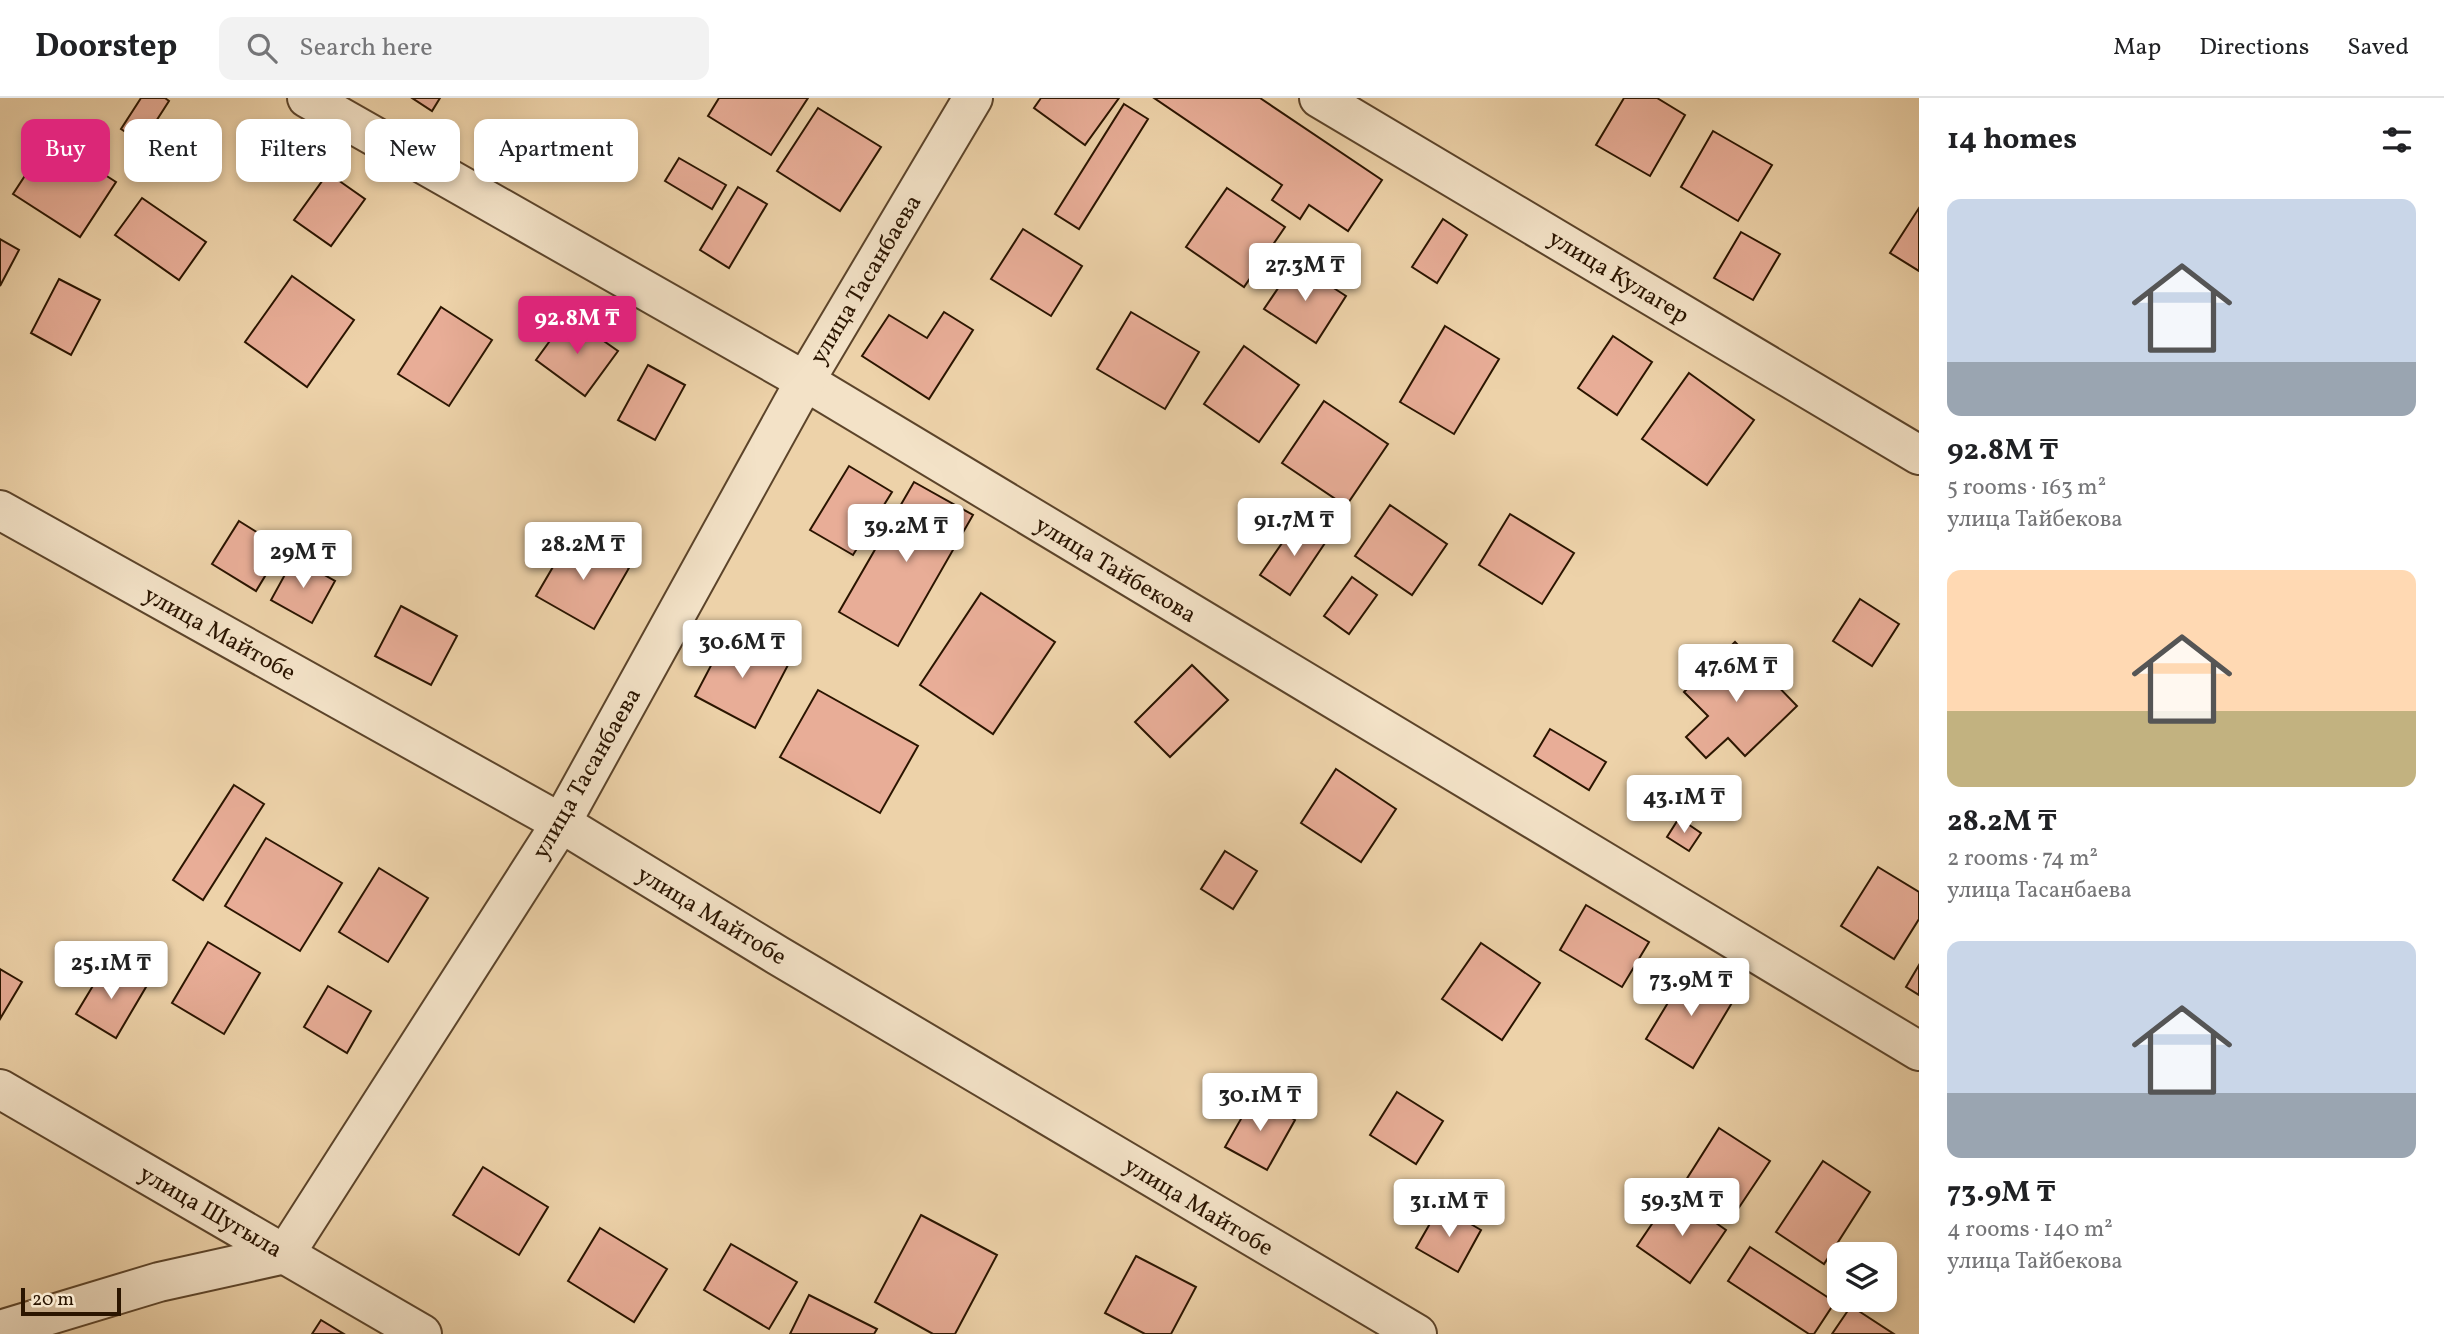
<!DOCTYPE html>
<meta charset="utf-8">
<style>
:root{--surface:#fff;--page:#f2f2f2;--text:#202124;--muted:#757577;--line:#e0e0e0;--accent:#db2777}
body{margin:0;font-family:Vollkorn,serif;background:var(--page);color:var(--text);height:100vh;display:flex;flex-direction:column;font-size:26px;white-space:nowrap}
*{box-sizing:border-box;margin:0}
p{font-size:23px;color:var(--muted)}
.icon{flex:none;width:38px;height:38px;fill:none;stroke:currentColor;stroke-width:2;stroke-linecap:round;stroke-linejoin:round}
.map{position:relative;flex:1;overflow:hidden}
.panel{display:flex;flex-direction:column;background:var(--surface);width:525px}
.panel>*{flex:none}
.top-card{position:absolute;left:21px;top:21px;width:665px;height:63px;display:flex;gap:14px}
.buttons{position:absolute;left:1827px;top:1144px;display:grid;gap:14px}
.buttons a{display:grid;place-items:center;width:70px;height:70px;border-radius:14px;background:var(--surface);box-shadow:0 4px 10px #0003;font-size:35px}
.scale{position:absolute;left:21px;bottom:18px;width:100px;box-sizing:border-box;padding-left:7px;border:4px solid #2b1500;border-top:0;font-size:19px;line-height:24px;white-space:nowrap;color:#2b1500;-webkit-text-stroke:5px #f3e2c7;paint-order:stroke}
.price{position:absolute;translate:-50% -60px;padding:0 16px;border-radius:7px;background:#fff;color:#222;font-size:23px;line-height:46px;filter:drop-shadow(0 2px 4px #0008)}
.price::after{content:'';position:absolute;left:50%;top:42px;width:21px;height:16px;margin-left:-10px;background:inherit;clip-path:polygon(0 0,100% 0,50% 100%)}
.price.active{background:var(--accent);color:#fff}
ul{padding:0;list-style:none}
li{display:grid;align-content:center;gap:14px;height:371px;padding:0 28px}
li span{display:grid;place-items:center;height:217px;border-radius:14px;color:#555}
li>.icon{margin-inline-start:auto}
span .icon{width:126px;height:126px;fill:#fffc;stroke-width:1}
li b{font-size:30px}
h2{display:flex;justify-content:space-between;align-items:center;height:84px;padding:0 28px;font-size:30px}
.pill{padding:0 24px;border-radius:14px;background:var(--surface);box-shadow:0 4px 10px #0003;font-size:24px;line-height:63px}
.pill.active{background:var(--accent);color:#fff}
header{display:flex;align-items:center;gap:42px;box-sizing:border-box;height:98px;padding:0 35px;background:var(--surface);border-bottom:2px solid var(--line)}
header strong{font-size:33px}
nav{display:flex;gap:38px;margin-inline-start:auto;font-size:24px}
.search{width:490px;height:63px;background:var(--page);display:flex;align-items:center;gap:18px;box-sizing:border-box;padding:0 24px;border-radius:14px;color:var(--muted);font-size:26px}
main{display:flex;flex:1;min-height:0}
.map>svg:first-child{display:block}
</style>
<header>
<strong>Doorstep</strong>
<div class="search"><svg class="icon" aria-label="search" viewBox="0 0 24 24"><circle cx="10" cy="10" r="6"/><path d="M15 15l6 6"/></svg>Search here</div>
<nav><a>Map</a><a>Directions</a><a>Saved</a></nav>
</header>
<main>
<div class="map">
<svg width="1919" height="1236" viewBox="0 0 1919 1236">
<rect width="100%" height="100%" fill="#edd2a9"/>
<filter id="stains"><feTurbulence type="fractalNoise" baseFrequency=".00286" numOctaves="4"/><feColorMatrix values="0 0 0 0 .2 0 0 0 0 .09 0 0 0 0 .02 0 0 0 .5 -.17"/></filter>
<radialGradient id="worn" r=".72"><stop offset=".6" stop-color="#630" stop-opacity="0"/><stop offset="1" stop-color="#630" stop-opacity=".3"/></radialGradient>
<!-- building -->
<g fill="#e8ad97" stroke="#2b1500" stroke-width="2">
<polygon points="141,0 165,0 169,3 142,45 121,31"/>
<polygon points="412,0 440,0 432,13"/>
<polygon points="719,0 808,0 771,57 708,18"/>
<polygon points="1041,0 1119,0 1085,47 1034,10"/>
<polygon points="1154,0 1260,0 1382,82 1348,133 1309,107 1300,121 1272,102 1282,87"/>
<polygon points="1624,0 1657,0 1685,17 1650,78 1596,47"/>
<polygon points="1124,6 1148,21 1079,131 1055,116"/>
<polygon points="818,10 881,49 840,113 777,73"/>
<polygon points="1713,33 1772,67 1738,123 1681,89"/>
<polygon points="49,41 116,84 80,139 13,96"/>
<polygon points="679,60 726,87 712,111 665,83"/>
<polygon points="328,75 365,101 331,148 294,122"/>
<polygon points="738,89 767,106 729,170 700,152"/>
<polygon points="1227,90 1285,129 1244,189 1186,149"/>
<polygon points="142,100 206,144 179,182 115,137"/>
<polygon points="1919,110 1919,173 1890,155"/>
<polygon points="1443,121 1467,137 1437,185 1412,169"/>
<polygon points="1023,131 1082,168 1051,218 991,181"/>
<polygon points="1741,134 1780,156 1753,202 1714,180"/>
<polygon points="0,141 19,152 0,188"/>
<polygon points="1295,165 1346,198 1316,245 1264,211"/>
<polygon points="292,178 354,222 307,289 245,244"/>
<polygon points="59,181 100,202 71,257 31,235"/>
<polygon points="441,209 492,242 449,308 398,276"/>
<polygon points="944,214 973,232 929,301 862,258 889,217 927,240"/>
<polygon points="1131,214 1199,254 1165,311 1097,271"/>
<polygon points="568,218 618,253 585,298 536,262"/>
<polygon points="1445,228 1499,261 1454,336 1400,304"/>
<polygon points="1613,238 1652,264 1617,317 1578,290"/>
<polygon points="1244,248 1299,287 1259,344 1204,306"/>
<polygon points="648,267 685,287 655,342 618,322"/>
<polygon points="1689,275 1754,322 1707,387 1642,341"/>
<polygon points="1324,303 1388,346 1346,408 1282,365"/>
<polygon points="849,368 892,394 853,457 810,432"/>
<polygon points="914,384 973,417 898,548 839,514"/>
<polygon points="1390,407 1447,446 1412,497 1355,458"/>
<polygon points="1510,416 1574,455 1542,506 1479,467"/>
<polygon points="1298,422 1327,442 1290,497 1260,477"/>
<polygon points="239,423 282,450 256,493 212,466"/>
<polygon points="571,438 629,470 594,531 536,498"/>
<polygon points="294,460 335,483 312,525 271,502"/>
<polygon points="1352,479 1377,497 1349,536 1324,518"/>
<polygon points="981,495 1055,544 993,636 920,587"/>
<polygon points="1860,501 1899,526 1872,568 1833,543"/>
<polygon points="401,508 457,538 431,587 375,558"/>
<polygon points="728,535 788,567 755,630 695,598"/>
<polygon points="1735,544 1797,608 1745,658 1728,640 1706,660 1686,639 1708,618 1684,594"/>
<polygon points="1192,567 1228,602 1170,659 1135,624"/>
<polygon points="818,592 918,648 880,715 780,659"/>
<polygon points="1550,631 1606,664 1589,692 1534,658"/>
<polygon points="1336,671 1396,711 1361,764 1301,725"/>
<polygon points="234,687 264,706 203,802 173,782"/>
<polygon points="1679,720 1701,735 1689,753 1667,739"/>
<polygon points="266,740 342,785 300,853 225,808"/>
<polygon points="1225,753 1257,773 1233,811 1201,791"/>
<polygon points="1878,769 1919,794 1919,821 1894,861 1841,828"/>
<polygon points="379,770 428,800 388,864 339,834"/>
<polygon points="1586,807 1649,844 1622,889 1560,852"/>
<polygon points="208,844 260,875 224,936 172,905"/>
<polygon points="1481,845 1540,885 1502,942 1442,901"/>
<polygon points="106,866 146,889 116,940 76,916"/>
<polygon points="1919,867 1919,897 1906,889"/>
<polygon points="1689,870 1736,898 1693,970 1646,941"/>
<polygon points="0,871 22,884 0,921"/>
<polygon points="328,888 371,913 347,955 304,929"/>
<polygon points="1397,994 1443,1023 1416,1066 1370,1037"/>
<polygon points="1254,998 1295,1022 1267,1072 1225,1049"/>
<polygon points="1719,1030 1770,1063 1736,1114 1686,1082"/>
<polygon points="1823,1063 1870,1094 1824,1166 1776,1134"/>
<polygon points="483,1069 548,1109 519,1157 453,1117"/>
<polygon points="1673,1095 1726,1132 1690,1185 1637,1148"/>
<polygon points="1440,1108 1481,1132 1458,1174 1416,1150"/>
<polygon points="921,1117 997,1157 955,1236 933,1236 875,1204"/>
<polygon points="600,1130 667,1171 634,1224 568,1183"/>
<polygon points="731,1146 797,1184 769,1231 704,1192"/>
<polygon points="1750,1149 1835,1204 1814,1236 1809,1236 1728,1183"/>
<polygon points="1136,1158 1196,1189 1171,1236 1145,1236 1105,1215"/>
<polygon points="809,1197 877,1231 874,1236 790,1236"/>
<polygon points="1851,1208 1894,1236 1832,1236"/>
<polygon points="321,1222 344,1236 312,1236"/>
</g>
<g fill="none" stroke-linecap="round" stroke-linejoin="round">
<!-- minor casing -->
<g stroke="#5c442a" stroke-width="42">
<g id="minor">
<polyline points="307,0 805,283 1919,953"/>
<polyline points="1319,0 1919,357"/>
<polyline points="0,412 561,725 777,857 1417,1236"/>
<polyline points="0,991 422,1236"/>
<polyline points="285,1156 561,725 805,283 973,0"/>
<polyline points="0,1232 159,1184 285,1156"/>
</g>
</g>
<!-- minor -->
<use href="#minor" stroke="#f3e2c7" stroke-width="38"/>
</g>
<g text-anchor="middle" stroke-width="5" stroke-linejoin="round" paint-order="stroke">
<!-- street labels -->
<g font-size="24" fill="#2b1500" stroke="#f3e2c7">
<text transform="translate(1619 178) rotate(31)" y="8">улица Кулагер</text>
<text transform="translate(865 181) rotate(-59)" y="8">улица Тасанбаева</text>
<text transform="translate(1116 471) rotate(31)" y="8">улица Тайбекова</text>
<text transform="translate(220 535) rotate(29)" y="8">улица Майтобе</text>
<text transform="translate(586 675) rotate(-60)" y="8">улица Тасанбаева</text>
<text transform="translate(712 817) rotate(31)" y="8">улица Майтобе</text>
<text transform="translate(1199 1108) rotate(31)" y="8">улица Майтобе</text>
<text transform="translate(211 1113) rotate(30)" y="8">улица Шугыла</text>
</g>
</g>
<rect width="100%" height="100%" filter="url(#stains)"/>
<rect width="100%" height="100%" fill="url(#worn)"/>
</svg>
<div class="buttons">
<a><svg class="icon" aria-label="layers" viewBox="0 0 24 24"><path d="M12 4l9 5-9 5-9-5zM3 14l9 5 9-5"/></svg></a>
</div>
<div class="scale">20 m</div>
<b class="price" style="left:1305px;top:205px">27.3M ₸</b>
<b class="price active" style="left:577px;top:258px">92.8M ₸</b>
<b class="price" style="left:1294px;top:460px">91.7M ₸</b>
<b class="price" style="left:906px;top:466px">39.2M ₸</b>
<b class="price" style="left:583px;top:484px">28.2M ₸</b>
<b class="price" style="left:303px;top:492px">29M ₸</b>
<b class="price" style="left:742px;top:582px">30.6M ₸</b>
<b class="price" style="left:1736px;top:606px">47.6M ₸</b>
<b class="price" style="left:1684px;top:737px">43.1M ₸</b>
<b class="price" style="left:111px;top:903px">25.1M ₸</b>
<b class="price" style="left:1691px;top:920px">73.9M ₸</b>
<b class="price" style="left:1260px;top:1035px">30.1M ₸</b>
<b class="price" style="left:1682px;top:1140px">59.3M ₸</b>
<b class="price" style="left:1449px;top:1141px">31.1M ₸</b>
<div class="top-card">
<a class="pill active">Buy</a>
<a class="pill">Rent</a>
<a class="pill">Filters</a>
<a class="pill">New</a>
<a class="pill">Apartment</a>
</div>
</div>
<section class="panel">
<h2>14 homes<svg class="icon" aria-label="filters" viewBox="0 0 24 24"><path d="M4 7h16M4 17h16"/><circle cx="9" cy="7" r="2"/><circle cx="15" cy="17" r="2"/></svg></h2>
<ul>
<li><span style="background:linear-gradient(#c9d6e8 75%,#9aa5b1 0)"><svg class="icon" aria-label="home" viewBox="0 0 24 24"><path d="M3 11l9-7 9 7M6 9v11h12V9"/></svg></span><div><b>92.8M ₸</b><p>5 rooms · 163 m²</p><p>улица Тайбекова</p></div></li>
<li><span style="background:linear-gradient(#ffd9b3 65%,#c2b280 0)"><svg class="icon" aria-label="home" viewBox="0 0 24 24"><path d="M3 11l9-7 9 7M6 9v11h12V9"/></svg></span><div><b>28.2M ₸</b><p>2 rooms · 74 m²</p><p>улица Тасанбаева</p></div></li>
<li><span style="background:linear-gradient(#c9d6e8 70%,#9aa5b1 0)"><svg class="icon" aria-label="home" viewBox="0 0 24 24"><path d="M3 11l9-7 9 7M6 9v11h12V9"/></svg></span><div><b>73.9M ₸</b><p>4 rooms · 140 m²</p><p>улица Тайбекова</p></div></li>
</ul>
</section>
</main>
